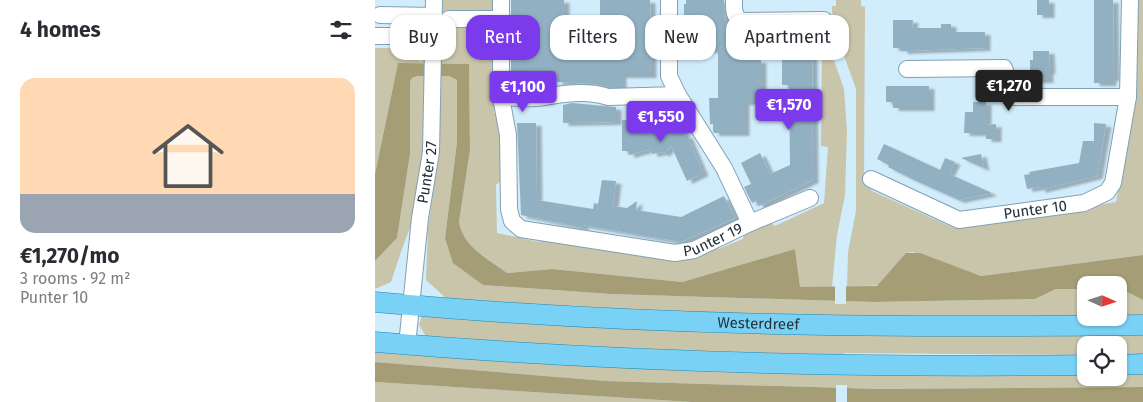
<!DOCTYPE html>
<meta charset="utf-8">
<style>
:root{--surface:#fff;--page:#f7f7f7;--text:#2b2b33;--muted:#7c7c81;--line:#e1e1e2;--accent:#7c3aed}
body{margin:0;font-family:"Fira Sans",sans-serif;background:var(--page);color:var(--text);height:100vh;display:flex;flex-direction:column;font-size:19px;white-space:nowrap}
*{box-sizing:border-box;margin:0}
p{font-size:16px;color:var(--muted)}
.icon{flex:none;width:28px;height:28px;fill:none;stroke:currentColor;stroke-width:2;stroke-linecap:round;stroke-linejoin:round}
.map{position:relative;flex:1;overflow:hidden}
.side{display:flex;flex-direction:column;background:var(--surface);width:375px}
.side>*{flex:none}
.top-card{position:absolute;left:15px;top:15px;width:475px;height:45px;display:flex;gap:10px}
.needle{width:32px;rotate:93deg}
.fabs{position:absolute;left:702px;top:276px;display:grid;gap:10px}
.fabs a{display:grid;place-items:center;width:50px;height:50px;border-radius:10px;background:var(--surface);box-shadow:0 1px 4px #0004;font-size:25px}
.price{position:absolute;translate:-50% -42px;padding:0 11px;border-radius:5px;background:var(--accent);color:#fff;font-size:16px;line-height:32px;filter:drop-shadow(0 1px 2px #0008)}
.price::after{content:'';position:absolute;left:50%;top:30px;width:15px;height:11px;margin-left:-8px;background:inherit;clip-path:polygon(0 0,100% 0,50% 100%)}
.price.current{background:#222;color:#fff}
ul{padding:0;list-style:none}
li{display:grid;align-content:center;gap:10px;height:265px;padding:0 20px}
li+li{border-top:1px solid var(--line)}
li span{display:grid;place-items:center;height:155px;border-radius:15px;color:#555}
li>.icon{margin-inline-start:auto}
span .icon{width:90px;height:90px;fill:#fffc;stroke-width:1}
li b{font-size:21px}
h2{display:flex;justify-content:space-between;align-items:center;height:60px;padding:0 20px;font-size:21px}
.tag{padding:0 18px;border-radius:15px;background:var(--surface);box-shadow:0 1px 4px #0004;font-size:18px;line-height:45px}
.tag.current{background:var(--accent);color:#fff}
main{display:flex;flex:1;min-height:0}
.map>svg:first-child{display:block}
</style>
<main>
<section class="side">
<h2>4 homes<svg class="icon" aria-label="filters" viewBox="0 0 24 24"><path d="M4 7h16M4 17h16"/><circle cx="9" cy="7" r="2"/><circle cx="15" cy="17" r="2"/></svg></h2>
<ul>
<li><span style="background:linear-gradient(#ffd9b3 75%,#9aa5b1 0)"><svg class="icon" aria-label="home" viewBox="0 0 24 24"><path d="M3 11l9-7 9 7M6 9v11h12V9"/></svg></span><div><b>€1,270/mo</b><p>3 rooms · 92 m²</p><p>Punter 10</p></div></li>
</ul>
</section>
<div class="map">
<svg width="768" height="402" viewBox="0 0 768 402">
<defs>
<filter id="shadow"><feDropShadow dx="5.5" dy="3" stdDeviation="1" flood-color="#0004"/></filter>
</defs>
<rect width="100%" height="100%" fill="#d1ecfb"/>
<!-- green -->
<g fill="#c9c5ab">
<path d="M65 0H119V113L128 115 129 178 121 185 122 233 164 242 172 233 305 254 338 244 343 249 368 239 370 231 394 221 400 226 449 203 453 147 446 146 447 40H452L469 89 472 131 470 195 462 235 457 287H425L420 249 307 282 177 269 132 273C113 259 88 247 84 222L95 150 94 64 23 63 0 174V48H45V62L64 43Z"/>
<polygon points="461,0 486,0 486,6 490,7 489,180 497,191 579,228 741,202 760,99 763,0 768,0 768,255 606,276 538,252 531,253 506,285 472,287 473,252 481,211 481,89 467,50 457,12 457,6 461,6"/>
<polygon points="42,76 74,76 82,80 82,142 70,238 108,285 236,294 498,302 660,299 681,289 711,289 711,318 744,318 744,288 768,300 768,318 389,316 233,311 72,299 51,280 53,227 63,157 28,246 16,282 0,289 0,261 22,238 35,154 35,82 37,78"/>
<polygon points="47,315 768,334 768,354 744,354 744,345 711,345 711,355 471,353 457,357 167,347 51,336 44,325"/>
<polygon points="0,349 711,372 711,378 744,378 744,372 768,371 768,387 504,389 231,381 0,362"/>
<polygon points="0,382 317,402 0,402"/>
</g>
<!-- water -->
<g fill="#a49d75">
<path d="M23 63 94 64 95 150 84 222C88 247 113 259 132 273L177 269 307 282 420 249 425 287 502 286 531 253H545L606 276 768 255V300L744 288V285H711V289H681L660 299 498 302 236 294 108 285 78 263 70 238 82 142V80L74 76H42L37 78 35 82V154L22 238 0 261V174Z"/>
<polygon points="0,362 231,381 504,389 768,387 768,402 317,402 0,382"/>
</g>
<!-- pier -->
<g fill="#d1ecfb">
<rect x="460" y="284" width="11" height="20"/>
<rect x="461" y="385" width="11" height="17"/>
</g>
<!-- building -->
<g fill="#91b1c3" filter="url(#shadow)">
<polygon points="136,0 189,0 189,48 216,49 216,58 248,57 248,34 225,35 225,0 275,0 276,75 246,75 246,87 234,87 218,84 182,82 182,71 155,71 155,75 136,75"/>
<polygon points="311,0 349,0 352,42 368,41 368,60 386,60 386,102 369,102 369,133 339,133 338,131 338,124 335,124 334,98 343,98 343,50 309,50 309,4 311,4"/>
<rect x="662" y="0" width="12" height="15"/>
<polygon points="719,0 738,0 739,78 736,78 736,83 719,83"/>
<polygon points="518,20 538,20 537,28 566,28 566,24 576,24 576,32 610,32 610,48 527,51 527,48 518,48"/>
<polygon points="407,42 437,42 438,180 384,206 381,201 377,203 369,187 376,184 366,163 385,153 395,174 415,165 414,85 407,85"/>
<polygon points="658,51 674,51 675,71 673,71 673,80 661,80 661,77 655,77 655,60 658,60"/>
<polygon points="511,86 554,86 554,108 518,108 518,102 511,102"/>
<polygon points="598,102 611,102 611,131 611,125 621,124 621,139 611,139 611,133 589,133 590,112 598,112"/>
<polygon points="197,103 241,107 241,122 188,123 188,105"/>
<polygon points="247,120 303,122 310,136 312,135 328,173 312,181 296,146 289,154 287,152 277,154 276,149 254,155 253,151 247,151"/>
<polygon points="142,123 161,123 162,200 218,209 219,203 223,204 227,180 241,181 238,206 252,208 262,201 261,210 306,217 349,196 360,218 306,242 208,225 208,228 146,215"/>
<polygon points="719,123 731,124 722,176 665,190 665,187 652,189 649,175 655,174 654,172 704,163 708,141 719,141"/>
<polygon points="509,144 565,170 570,158 580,162 574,174 617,193 584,200 539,180 513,167 514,165 502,159"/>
<polygon points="606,154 609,168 586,158"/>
</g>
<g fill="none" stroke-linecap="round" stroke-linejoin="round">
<!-- minor casing -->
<g stroke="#81a1b3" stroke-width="18">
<g id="minor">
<path id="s1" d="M126 0V97L133 135 134 209 137 221 146 229 300 253 319 250 375 223 435 198"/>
<polyline points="294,0 294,76 303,95 349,168 375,223"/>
<path d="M359 0C359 9 358 15 366 21L449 20"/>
<polyline points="5,15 59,16"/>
<polyline points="74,19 126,19"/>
<polyline points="0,36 58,36"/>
<polyline points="532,69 629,68 640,97 753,97"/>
<path d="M126 97C140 97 157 100 170 97 190 93 213 90 233 97L303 95"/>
<path id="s2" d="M496 179 584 220 709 203 732 192 738 183 753 97 755 0"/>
<path id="s3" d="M32 345 45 218 56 152 59 0"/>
</g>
</g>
<!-- major casing -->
<g stroke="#2186af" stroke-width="21">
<g id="major">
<path id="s4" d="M0 302C255 326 512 328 768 325"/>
<path d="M0 342C237 362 474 368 711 365"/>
<polyline points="744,365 768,364"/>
</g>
</g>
<!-- minor -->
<use href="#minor" stroke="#fff" stroke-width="16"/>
<!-- major -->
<use href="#major" stroke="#79d2f5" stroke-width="20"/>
</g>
<g text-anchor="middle" stroke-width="4" stroke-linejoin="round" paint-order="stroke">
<!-- street labels -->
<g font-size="15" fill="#243139" stroke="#e9f7ff">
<text dy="5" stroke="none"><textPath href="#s3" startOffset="174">Punter 27</textPath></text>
<text dy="5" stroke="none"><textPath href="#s2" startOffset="174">Punter 10</textPath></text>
<text dy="5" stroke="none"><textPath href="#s1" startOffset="430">Punter 19</textPath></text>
<text dy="5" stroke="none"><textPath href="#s4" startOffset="384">Westerdreef</textPath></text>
</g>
</g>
</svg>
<div class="fabs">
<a><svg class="needle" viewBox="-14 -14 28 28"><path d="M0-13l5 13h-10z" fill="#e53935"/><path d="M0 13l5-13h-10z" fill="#7c7c81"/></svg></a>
<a><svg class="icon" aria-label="locate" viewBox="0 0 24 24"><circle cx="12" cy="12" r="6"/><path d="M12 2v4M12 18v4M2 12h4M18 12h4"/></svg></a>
</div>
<b class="price current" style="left:634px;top:112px">€1,270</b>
<b class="price" style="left:148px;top:113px">€1,100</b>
<b class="price" style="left:414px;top:131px">€1,570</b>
<b class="price" style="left:286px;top:143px">€1,550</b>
<div class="top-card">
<a class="tag">Buy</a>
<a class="tag current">Rent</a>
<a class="tag">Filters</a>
<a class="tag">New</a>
<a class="tag">Apartment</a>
</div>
</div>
</main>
